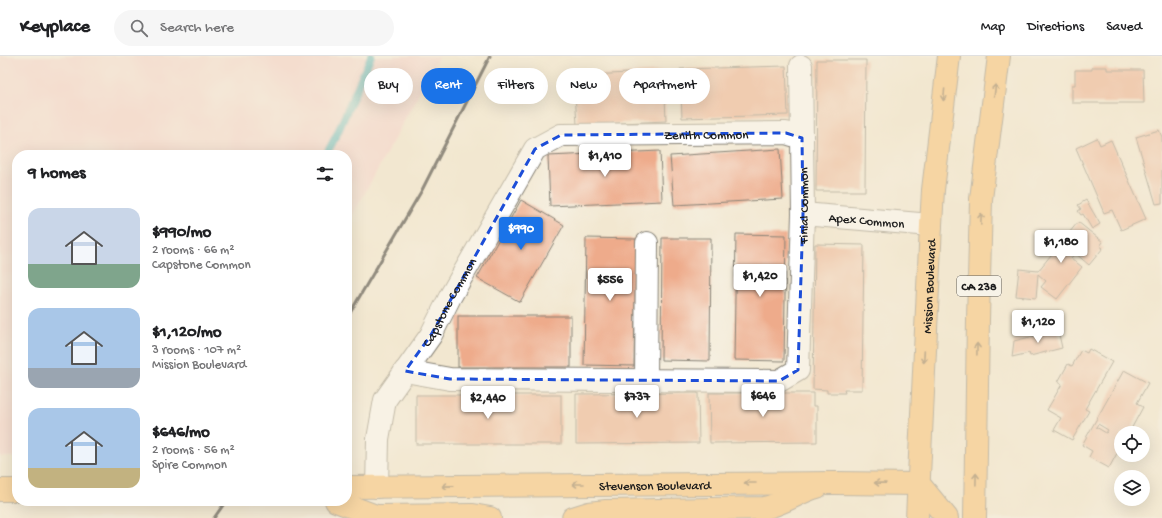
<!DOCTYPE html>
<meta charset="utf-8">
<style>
:root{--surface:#fff;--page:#f6f6f6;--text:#202124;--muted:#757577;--line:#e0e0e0;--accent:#1a73e8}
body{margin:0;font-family:"Gochi Hand",sans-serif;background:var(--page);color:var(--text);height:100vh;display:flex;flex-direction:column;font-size:15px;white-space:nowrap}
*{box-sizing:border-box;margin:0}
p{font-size:13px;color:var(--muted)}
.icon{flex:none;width:22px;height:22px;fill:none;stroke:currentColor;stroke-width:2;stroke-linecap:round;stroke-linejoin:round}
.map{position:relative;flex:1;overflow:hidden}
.panel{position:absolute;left:12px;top:94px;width:340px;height:356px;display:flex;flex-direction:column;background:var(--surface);border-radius:16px;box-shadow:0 4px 16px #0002}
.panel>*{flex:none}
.top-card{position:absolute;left:364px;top:12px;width:380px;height:36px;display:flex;gap:8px}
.fabs{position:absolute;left:1114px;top:370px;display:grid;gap:8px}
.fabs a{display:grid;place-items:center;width:36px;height:36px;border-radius:50%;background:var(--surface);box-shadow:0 4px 16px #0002;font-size:20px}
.price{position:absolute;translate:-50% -34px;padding:0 9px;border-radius:4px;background:#fff;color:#222;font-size:13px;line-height:26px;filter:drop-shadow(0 1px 2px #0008)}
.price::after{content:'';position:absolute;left:50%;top:24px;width:12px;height:9px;margin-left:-6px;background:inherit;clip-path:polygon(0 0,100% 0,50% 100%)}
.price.selected{background:var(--accent);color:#fff}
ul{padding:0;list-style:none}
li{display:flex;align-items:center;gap:12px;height:100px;padding:0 16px}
li span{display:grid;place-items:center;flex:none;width:112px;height:80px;border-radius:12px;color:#555}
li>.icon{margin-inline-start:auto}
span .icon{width:48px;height:48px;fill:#fffc;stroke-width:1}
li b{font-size:17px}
h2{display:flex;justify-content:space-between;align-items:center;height:48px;padding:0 16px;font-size:17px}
.chip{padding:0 14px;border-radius:18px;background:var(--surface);box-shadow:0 4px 16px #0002;font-size:14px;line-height:36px}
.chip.selected{background:var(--accent);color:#fff}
header{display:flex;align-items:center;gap:24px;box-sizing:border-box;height:56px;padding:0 20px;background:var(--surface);border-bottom:1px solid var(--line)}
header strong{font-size:19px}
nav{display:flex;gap:22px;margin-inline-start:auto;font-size:14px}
.search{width:280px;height:36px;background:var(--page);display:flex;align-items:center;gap:10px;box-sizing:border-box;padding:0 14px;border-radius:22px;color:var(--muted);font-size:15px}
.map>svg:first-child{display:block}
</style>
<header>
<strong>Keyplace</strong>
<div class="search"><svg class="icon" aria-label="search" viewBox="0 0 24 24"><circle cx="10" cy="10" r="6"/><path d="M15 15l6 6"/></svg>Search here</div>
<nav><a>Map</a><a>Directions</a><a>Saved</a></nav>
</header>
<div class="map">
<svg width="1162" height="462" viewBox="0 0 1162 462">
<rect width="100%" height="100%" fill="#f7f3e8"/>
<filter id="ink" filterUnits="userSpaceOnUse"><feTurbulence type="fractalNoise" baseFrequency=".025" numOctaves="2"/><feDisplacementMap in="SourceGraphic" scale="8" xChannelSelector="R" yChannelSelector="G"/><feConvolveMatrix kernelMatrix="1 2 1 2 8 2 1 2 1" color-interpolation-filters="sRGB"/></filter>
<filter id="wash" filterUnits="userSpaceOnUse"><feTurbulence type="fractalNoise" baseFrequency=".012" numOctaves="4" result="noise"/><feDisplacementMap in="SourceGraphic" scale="16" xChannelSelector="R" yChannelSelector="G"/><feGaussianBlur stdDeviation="0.9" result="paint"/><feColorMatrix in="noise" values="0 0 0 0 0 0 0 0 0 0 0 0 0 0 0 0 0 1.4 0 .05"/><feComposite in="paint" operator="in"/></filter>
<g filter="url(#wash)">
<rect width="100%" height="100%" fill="#f2e7d0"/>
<!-- built -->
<polygon fill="#f7d0cd" points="0,0 439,0 347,170 347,99 17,99 17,401 0,401"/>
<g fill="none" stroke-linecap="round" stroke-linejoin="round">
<!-- stream -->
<polyline stroke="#3eaeba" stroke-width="8" points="326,99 337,78 371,0"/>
</g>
<g id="blocks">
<!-- building -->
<g fill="#eeab8b" fill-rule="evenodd">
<polygon points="817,4 866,4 865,135 816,135"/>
<polygon points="786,10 788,59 682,62 680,13"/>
<polygon points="1092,11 1107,11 1107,14 1143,14 1144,47 1072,47 1072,29 1075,29 1075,14 1092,14"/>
<polygon points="664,15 666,65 577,69 574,20"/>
<polygon points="1159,74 1162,81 1162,147 1156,148 1136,81"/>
<polygon points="1097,82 1100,89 1111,84 1146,163 1121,174 1112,154 1104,157 1076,92"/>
<polygon points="780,93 783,143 674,149 670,100"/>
<polygon points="660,95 662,145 550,150 548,100"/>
<polygon points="521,144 564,169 520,246 477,222"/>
<polygon points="1086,144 1100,168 1092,173 1083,158 1081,159 1078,155 1081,153 1078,149"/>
<polygon points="1078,166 1103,186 1100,190 1103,192 1089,209 1075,197 1071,202 1082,211 1057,243 1041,231 1046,225 1038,218 1036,242 1016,240 1019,213 1038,215"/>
<polygon points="736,178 786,179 784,305 734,304"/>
<polygon points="586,182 636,183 634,310 584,309"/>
<polygon points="662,182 711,182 710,305 661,304"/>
<polygon points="815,188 864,189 862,334 844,334 845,337 827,337 827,334 813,333"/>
<rect x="458" y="260" width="113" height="51"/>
<polygon points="1058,274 1062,292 1030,300 1029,297 1012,301 1014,285"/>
<polygon points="1089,293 1112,306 1085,353 1089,355 1072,384 1054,374 1061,362 1047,354 1062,328 1058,326 1068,308 1072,310 1081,294 1087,297"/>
<path d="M1124 314 1148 327 1137 347 1143 351 1129 377H1121V390L1109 412 1089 401 1092 395 1082 389ZM1098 368 1108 374 1106 377 1096 371Z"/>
<polygon points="698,337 699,387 576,388 576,338"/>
<polygon points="709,337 813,337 813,350 817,350 817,386 710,387"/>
<rect x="416" y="339" width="145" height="49"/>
</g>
</g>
</g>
<g filter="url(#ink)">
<use href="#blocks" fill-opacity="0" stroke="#878276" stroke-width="1"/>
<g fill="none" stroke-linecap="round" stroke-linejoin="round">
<!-- minor casing -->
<g stroke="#878276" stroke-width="24">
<g id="minor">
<path id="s1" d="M803 158 931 169"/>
<path id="s2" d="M405 315 450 323 779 325 798 314 803 158 801 10"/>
<polyline points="646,325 647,187"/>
<path id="s3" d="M377 431 378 383 385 344 431 279 450 241 535 93 561 79 786 77 802 82"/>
</g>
</g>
<!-- major casing -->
<g stroke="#878276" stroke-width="24">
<g id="major">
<path id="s4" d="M347 431 834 427 919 428 947 462"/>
<polyline points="0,434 17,434"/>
<polyline points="336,445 376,460 473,459 490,462"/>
<path d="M573 462 589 457 606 455 764 452C783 448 799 436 817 431"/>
<path id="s5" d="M917 462 931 169 933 134 949 0"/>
<polyline points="975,462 978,264 981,143 999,0"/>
</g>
</g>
<!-- minor -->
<use href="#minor" stroke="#fff" stroke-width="22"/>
<!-- major -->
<use href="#major" stroke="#fabe6d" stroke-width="22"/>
<!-- rail -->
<g stroke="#1c1c1c" stroke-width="3">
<polyline points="347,262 422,134 490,0"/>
<polyline points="214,462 226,445"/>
</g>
</g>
<!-- one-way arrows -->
<defs><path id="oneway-shaft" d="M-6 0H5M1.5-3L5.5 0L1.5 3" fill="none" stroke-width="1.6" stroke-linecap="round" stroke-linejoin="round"/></defs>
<g stroke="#8b6d44">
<use href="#oneway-shaft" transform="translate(995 34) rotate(-83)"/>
<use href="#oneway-shaft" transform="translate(944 39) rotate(96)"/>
<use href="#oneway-shaft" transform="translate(981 163) rotate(-88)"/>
<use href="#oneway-shaft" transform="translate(977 293) rotate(-89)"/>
<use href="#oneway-shaft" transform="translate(924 301) rotate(93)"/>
<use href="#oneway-shaft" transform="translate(976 423) rotate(-89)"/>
<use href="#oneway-shaft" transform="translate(750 427) rotate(180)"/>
<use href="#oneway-shaft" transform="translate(880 427) rotate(-179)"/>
<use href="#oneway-shaft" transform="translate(578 428) rotate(180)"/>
<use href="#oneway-shaft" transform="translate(448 430) rotate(179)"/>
</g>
</g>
<!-- marked area -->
<path d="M0 0H1162V462H0ZM786 77 802 82 803 158 798 314 779 325 450 323 405 315 431 279 535 93 561 79Z" fill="#f2e7d0" fill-opacity=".55" fill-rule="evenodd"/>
<path fill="none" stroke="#1d4ed8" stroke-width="3" stroke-dasharray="8 5" stroke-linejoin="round" d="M786 77 802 82 803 158 798 314 779 325 450 323 405 315 431 279 535 93 561 79Z"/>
<g text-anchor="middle" stroke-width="4" stroke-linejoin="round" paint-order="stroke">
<!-- shield labels -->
<rect fill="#f7f3e8" stroke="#5e5c59" stroke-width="1" x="957" y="220" width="44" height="20" rx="3"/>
<g font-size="12" font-weight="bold" fill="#1c1c1c">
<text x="979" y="234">CA 238</text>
</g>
<!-- street labels -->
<g font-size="13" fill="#1c1c1c" stroke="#f7f3e8">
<text dy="5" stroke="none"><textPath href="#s3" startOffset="555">Zenith Common</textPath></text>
<text dy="5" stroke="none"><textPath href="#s2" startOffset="561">Finial Common</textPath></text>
<text dy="5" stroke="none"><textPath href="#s1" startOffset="64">Apex Common</textPath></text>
<text dy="5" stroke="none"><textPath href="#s5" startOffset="232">Mission Boulevard</textPath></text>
<text dy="5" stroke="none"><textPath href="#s3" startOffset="205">Capstone Common</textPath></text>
<text dy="5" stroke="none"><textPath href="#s4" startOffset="308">Stevenson Boulevard</textPath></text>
</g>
</g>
</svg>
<div class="fabs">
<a><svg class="icon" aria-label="locate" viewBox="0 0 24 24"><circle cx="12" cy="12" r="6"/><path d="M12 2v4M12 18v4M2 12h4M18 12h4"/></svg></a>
<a><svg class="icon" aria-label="layers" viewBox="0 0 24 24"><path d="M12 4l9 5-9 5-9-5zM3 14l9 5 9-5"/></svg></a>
</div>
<b class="price" style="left:605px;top:122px">$1,410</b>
<b class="price selected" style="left:521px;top:195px">$990</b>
<b class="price" style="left:1061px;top:208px">$1,180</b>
<b class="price" style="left:760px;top:242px">$1,420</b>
<b class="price" style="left:610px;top:246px">$556</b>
<b class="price" style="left:1038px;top:288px">$1,120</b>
<b class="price" style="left:763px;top:362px">$646</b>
<b class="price" style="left:637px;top:363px">$737</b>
<b class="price" style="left:488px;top:364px">$2,440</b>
<div class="top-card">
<a class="chip">Buy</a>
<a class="chip selected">Rent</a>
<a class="chip">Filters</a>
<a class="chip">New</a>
<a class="chip">Apartment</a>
</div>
<section class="panel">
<h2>9 homes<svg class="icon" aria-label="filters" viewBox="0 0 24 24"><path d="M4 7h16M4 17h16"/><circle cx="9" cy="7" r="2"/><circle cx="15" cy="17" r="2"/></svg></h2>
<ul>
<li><span style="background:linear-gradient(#c9d6e8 70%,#7fa58c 0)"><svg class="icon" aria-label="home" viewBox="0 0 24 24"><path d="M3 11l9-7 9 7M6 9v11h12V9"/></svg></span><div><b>$990/mo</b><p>2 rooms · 66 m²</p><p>Capstone Common</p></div></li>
<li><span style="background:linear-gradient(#a9c7e8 75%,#9aa5b1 0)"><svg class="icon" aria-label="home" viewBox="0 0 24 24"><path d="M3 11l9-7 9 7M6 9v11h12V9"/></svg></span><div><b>$1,120/mo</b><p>3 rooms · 107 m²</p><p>Mission Boulevard</p></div></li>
<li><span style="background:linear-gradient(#a9c7e8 75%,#c2b280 0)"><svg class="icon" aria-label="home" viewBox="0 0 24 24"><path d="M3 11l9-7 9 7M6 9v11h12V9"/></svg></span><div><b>$646/mo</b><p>2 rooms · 56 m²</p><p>Spire Common</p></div></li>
</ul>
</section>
</div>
